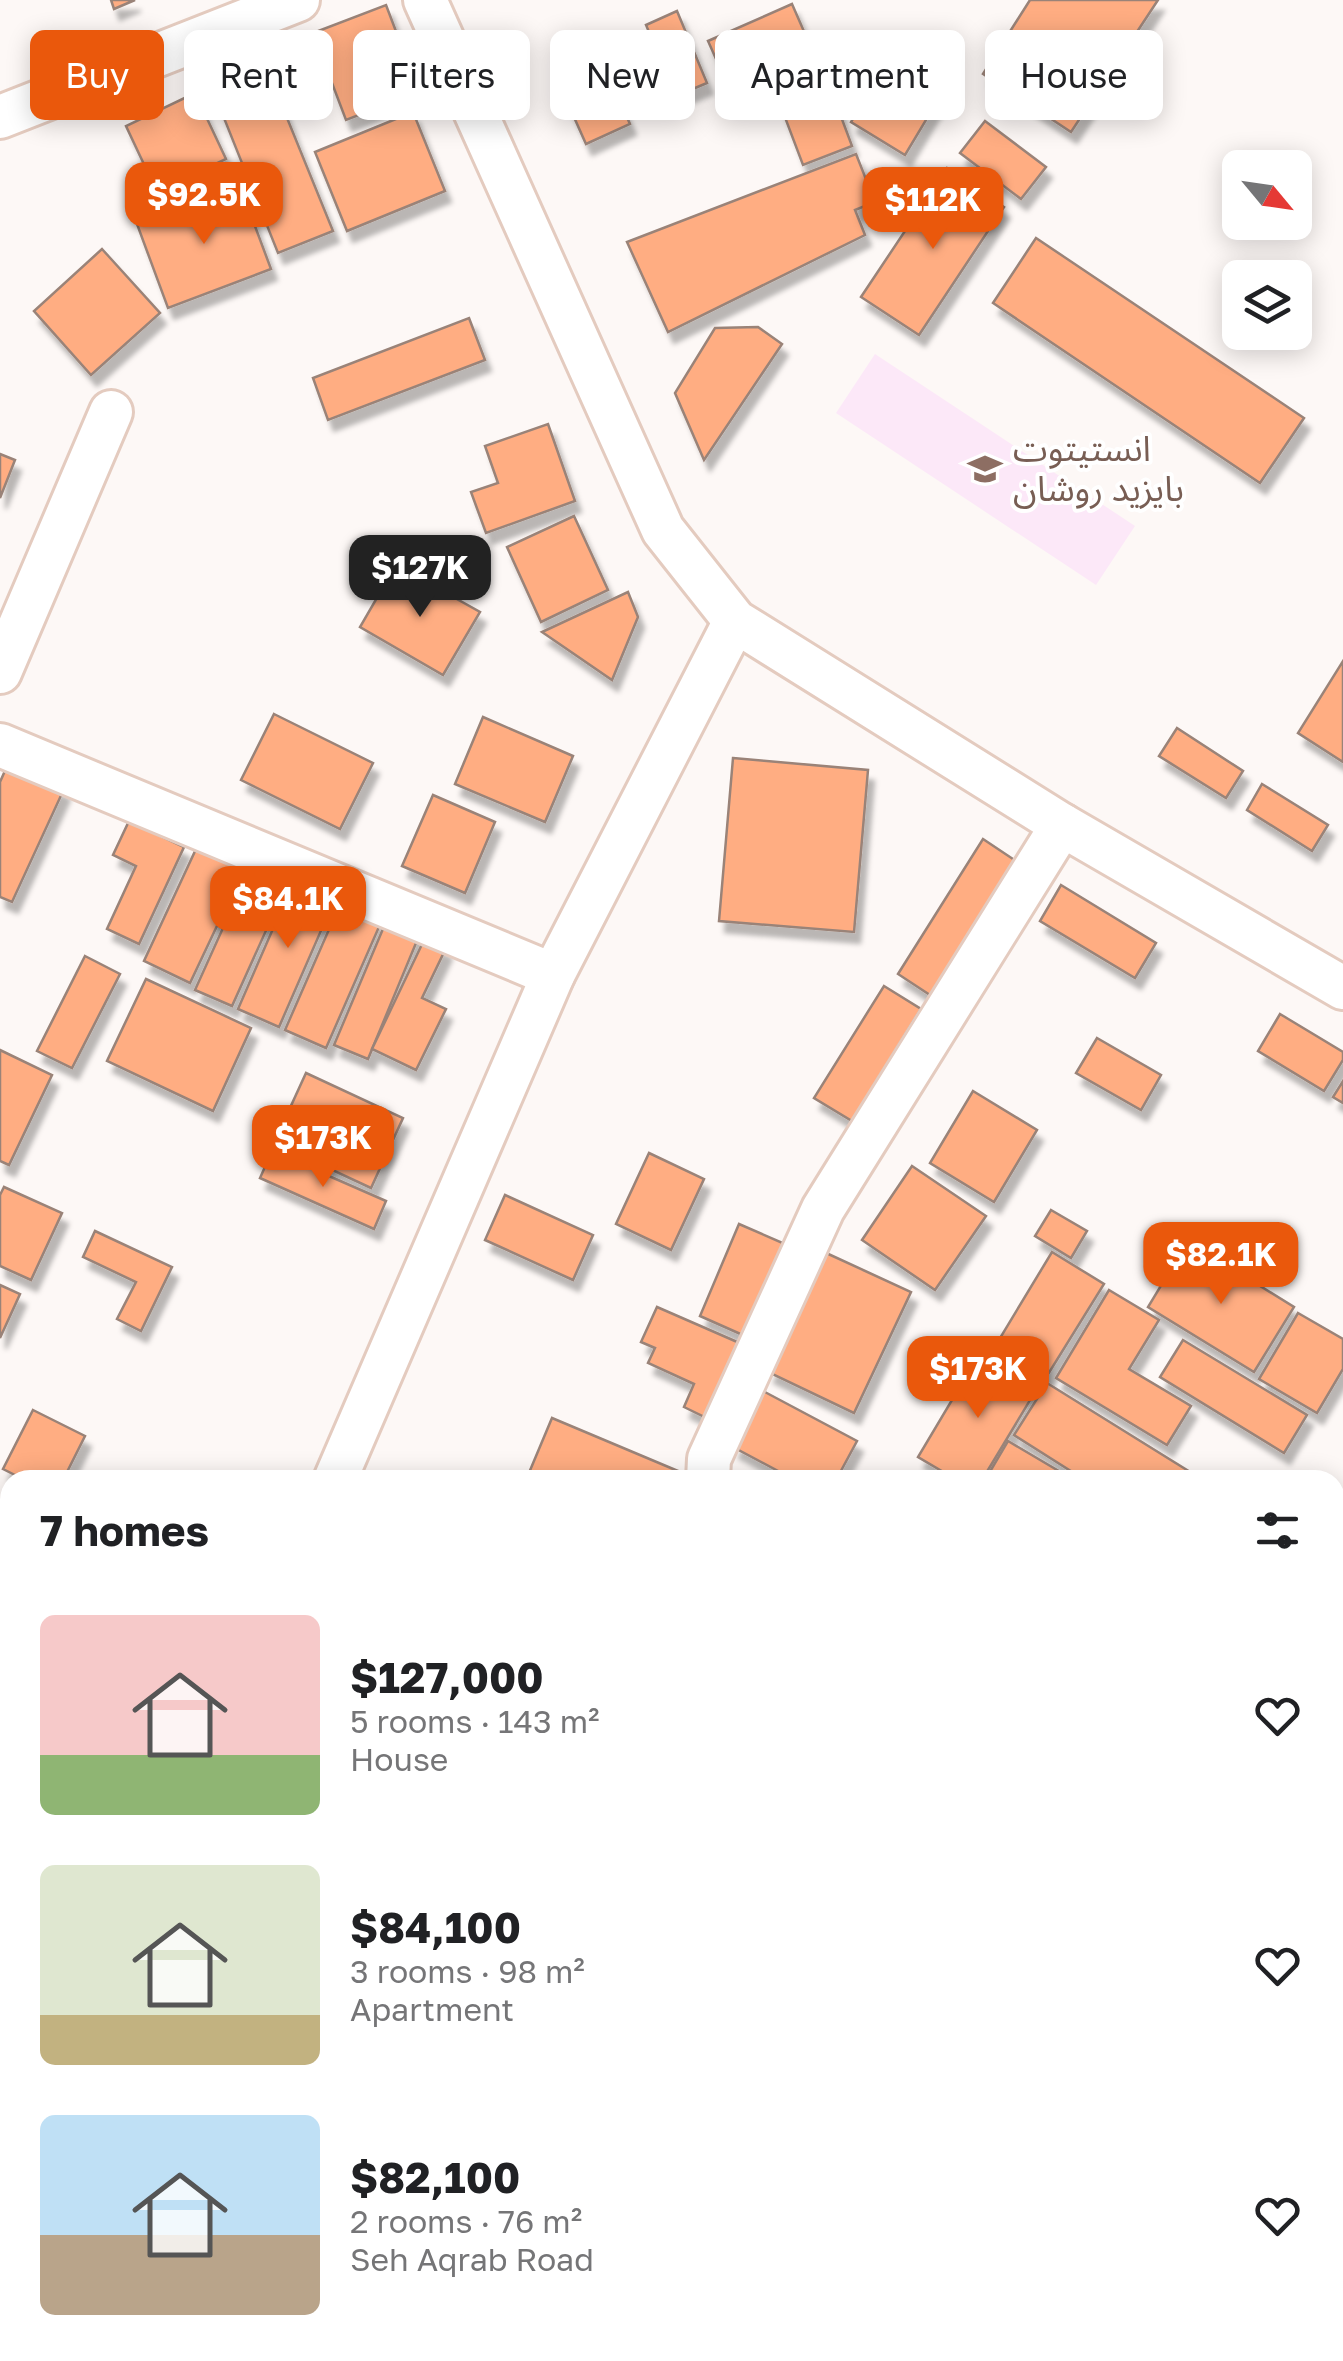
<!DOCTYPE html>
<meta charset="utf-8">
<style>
:root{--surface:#fff;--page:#f6f6f6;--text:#202124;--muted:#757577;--accent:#ea580c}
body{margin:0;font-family:"Golos Text","Noto Sans Arabic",sans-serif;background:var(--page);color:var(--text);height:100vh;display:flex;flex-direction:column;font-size:38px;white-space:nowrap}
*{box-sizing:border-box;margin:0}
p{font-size:32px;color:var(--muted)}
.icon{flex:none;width:55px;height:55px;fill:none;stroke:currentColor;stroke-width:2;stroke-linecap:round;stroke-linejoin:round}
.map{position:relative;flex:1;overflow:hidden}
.details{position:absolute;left:0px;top:1470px;width:1345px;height:892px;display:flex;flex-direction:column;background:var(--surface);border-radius:30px 30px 0 0;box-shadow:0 5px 25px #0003}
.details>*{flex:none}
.banner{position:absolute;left:30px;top:30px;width:1285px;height:90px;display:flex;gap:20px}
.needle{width:65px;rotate:119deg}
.controls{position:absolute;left:1222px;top:150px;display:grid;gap:20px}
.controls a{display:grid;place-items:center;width:90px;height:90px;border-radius:15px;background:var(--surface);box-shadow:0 5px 25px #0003;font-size:50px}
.price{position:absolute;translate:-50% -85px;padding:0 22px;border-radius:20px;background:var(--accent);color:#fff;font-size:32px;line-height:65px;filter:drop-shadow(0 2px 5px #0008)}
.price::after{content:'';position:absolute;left:50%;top:60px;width:30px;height:22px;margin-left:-15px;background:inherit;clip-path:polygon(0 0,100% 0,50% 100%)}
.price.on{background:#222;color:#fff}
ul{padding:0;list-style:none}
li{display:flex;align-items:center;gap:30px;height:250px;padding:0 40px}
li span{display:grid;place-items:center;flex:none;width:280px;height:200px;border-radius:15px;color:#555}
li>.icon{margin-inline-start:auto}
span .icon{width:120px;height:120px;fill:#fffc;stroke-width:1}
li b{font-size:42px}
h2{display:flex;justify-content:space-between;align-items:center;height:120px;padding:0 40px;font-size:42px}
.pill{padding:0 35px;border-radius:15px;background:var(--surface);box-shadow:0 5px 25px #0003;font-size:35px;line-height:90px}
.pill.on{background:var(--accent);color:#fff}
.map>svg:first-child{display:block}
</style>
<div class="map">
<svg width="1343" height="2361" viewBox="0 0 1343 2361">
<defs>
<filter id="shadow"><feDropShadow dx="6" dy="11" stdDeviation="2.5" flood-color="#0004"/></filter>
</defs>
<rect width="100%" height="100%" fill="#fdf8f6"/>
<!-- education -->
<g fill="#fce8f8">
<polygon points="875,354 1135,526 1096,585 836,413"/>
<polygon points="1120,2352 1160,2353 1178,2361 1095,2361"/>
</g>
<!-- green -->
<polygon fill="#b1e1a1" points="1343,1817 1343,2113 1335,2110 1335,1830"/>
<!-- building -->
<g fill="#ffad82" stroke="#9a8378" stroke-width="2.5" filter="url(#shadow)">
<polygon points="111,0 135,0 114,9"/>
<polygon points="1030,0 1158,0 1071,132 983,74"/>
<polygon points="792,4 813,52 729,88 708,41"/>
<polygon points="386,5 419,92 346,120 313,33"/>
<polygon points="677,11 707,83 676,96 646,25"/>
<polygon points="627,47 640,77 614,89 630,124 586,144 557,79"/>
<polygon points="890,57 944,90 905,155 851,122"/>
<polygon points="821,63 852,146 803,165 772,83"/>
<polygon points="272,81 333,231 278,253 218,103"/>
<polygon points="195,93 226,159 157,192 126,126"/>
<polygon points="413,112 445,191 347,231 315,152"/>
<polygon points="985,121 1046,167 1021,199 960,153"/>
<polygon points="856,154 875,202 855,210 865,235 668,332 627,242"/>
<polygon points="947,168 1004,207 919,335 861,297"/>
<polygon points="240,186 271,269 168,308 137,224"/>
<polygon points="1036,238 1304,418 1260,483 993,303"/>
<polygon points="102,249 160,313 91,375 34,311"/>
<polygon points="469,318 485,360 328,420 313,378"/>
<polygon points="758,327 782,344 704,460 675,393 715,328"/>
<polygon points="548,424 575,501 486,533 471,492 498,483 485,446"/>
<polygon points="0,454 15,460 0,498"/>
<polygon points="574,516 608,590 541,622 507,547"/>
<polygon points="396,565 480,612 443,675 360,627"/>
<polygon points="628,592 638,617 612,680 542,632"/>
<polygon points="1343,661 1343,762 1298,733"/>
<polygon points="274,714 373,763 340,829 241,780"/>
<polygon points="483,717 573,756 545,822 455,784"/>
<polygon points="1177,728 1243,771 1226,798 1159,756"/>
<polygon points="733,758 868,770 854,932 719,921"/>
<polygon points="8,764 64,789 12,902 0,897 0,782"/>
<polygon points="1262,784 1328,825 1312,851 1247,810"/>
<polygon points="433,795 495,822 465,893 402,866"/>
<polygon points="129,821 184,847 139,944 107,929 136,866 113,855"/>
<polygon points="203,834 250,856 190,983 144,961"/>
<polygon points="983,839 1016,861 930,995 898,974"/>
<polygon points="255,857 292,873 232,1006 195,990"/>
<polygon points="296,876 337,894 279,1027 238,1009"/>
<polygon points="1061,885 1156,943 1135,978 1040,921"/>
<polygon points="341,902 382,920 326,1048 285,1030"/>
<polygon points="388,917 421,931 368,1059 334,1045"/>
<polygon points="425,938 446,948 422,998 446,1009 416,1070 372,1049"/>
<polygon points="85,956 120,974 72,1068 37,1051"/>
<polygon points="146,979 251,1028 213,1111 107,1061"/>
<polygon points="884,986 921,1009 852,1121 814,1098"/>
<polygon points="1280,1014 1343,1052 1343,1060 1324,1091 1258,1051"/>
<polygon points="1097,1038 1161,1075 1141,1110 1076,1073"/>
<polygon points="0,1050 52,1075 9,1165 0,1161"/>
<polygon points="306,1073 403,1118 371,1188 274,1143"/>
<polygon points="1343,1081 1343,1103 1333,1097"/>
<polygon points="973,1091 1037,1130 994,1202 930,1163"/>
<polygon points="272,1151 386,1201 374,1229 260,1178"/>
<polygon points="649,1153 704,1179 671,1250 616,1224"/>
<polygon points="912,1166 986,1216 935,1290 862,1240"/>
<polygon points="4,1187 62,1213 31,1280 0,1266 0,1195"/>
<polygon points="505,1195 593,1235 573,1280 485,1240"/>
<polygon points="1051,1210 1087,1231 1071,1258 1035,1236"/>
<polygon points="739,1224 794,1248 754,1340 700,1316"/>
<polygon points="95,1231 172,1267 141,1331 117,1319 136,1282 83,1257"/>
<polygon points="1188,1241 1294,1307 1254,1372 1148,1307"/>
<polygon points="824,1252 911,1292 854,1413 768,1372"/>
<polygon points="1052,1252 1104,1284 1042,1384 991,1353"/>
<polygon points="0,1285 20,1294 0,1338"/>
<polygon points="1109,1290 1159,1320 1129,1369 1191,1406 1167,1445 1056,1378"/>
<polygon points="657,1307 751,1348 717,1423 684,1407 694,1384 648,1363 655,1348 641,1342"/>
<polygon points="1298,1313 1343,1339 1343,1369 1317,1413 1259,1379"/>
<polygon points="1183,1340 1307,1415 1284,1453 1160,1377"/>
<polygon points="980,1353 1038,1387 982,1480 957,1480 918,1457"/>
<polygon points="1047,1383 1203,1480 1085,1480 1014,1435"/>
<polygon points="763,1391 857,1441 836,1480 795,1480 733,1447"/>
<polygon points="33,1410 85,1436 63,1480 25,1480 3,1469"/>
<polygon points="552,1418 697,1479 526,1480"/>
<polygon points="1008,1441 1074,1480 985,1480"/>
<polygon points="0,1865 10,1870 10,1979 0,1975"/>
<polygon points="0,2005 10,2009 10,2064 0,2085"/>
<polygon points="0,2328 10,2333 10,2352 44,2352 39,2361 10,2361 0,2356"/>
<polygon points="112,2352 183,2352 179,2361 107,2361"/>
<polygon points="206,2352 308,2352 304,2361 201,2361"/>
<polygon points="432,2352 467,2352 481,2361 427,2361"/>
<polygon points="487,2352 514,2352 509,2361 482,2361"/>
<polygon points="532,2352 622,2352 633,2359 527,2361"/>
</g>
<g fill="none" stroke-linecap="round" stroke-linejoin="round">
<!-- minor casing -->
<g stroke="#e4cbbf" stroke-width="48">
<g id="minor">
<polyline points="425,0 663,530 735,621 1062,825 1343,988"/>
<polyline points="0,117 298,0"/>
<polyline points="0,672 111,412"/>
<polyline points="0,745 553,975"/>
<polyline points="335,1480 553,975 735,621"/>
<polyline points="708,1480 709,1459 823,1209 1062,825"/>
<polyline points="0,2257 10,2233"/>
</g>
</g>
<!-- tertiary casing -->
<g stroke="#e4cbbf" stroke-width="58">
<polyline id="tertiary" points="1335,2270 1343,2273"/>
</g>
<!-- secondary casing -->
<g stroke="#e4cbbf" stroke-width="60">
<polyline id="secondary" points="0,1670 10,1674"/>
</g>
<!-- trunk casing -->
<g stroke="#e4cbbf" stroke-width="60">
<g id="trunk">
<polyline points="1335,1600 1343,1587"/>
<polyline points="871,2361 876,2352"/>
</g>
</g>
<!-- minor -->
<use href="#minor" stroke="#fff" stroke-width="42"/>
<!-- tertiary -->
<use href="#tertiary" stroke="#fff" stroke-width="52"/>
<!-- secondary -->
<use href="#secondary" stroke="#fff" stroke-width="55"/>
<!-- trunk -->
<use href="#trunk" stroke="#fff" stroke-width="55"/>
</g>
<!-- icons -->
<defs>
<g id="university-bare" transform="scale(2.7)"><path d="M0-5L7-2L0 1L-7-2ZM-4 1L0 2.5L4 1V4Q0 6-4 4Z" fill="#8d6e63" stroke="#fff" stroke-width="2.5" paint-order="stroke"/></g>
</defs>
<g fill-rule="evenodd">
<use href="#university-bare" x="985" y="469"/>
</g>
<g text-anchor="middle" stroke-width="8" stroke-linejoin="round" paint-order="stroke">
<!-- education labels -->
<g font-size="35" fill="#785e54" stroke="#fff" text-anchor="start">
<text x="1013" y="461">انستیتوت<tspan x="1013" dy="40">بایزید روشان</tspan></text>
</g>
</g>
</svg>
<div class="controls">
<a><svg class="needle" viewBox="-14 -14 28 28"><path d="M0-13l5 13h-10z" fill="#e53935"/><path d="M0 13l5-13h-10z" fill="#757577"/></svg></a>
<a><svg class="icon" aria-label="layers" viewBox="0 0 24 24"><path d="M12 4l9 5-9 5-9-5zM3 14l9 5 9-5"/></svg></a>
</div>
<b class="price" style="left:204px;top:247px">$92.5K</b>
<b class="price" style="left:933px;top:252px">$112K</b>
<b class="price on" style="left:420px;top:620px">$127K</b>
<b class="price" style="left:288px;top:951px">$84.1K</b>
<b class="price" style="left:323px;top:1190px">$173K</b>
<b class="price" style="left:1221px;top:1307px">$82.1K</b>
<b class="price" style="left:978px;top:1421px">$173K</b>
<div class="banner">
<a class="pill on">Buy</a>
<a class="pill">Rent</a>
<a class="pill">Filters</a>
<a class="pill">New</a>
<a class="pill">Apartment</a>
<a class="pill">House</a>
</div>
<section class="details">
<h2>7 homes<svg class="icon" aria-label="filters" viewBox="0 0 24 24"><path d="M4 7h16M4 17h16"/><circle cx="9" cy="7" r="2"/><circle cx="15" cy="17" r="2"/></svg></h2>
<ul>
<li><span style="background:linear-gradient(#f6c9c9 70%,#8fb573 0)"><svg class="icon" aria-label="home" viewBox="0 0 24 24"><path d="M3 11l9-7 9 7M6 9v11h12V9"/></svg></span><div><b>$127,000</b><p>5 rooms · 143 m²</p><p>House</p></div><svg class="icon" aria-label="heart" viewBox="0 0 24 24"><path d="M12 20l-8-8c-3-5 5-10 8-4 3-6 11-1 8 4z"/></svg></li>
<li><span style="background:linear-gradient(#dfe7d0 75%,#c2b280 0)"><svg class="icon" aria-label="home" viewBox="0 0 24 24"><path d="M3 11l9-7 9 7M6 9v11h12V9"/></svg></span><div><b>$84,100</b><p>3 rooms · 98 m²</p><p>Apartment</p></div><svg class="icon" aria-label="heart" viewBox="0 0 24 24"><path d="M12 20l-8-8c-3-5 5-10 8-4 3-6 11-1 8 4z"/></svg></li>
<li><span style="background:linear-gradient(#bfe0f5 60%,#b9a48a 0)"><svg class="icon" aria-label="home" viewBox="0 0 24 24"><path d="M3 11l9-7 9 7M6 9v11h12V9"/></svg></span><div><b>$82,100</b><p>2 rooms · 76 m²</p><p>Seh Aqrab Road</p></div><svg class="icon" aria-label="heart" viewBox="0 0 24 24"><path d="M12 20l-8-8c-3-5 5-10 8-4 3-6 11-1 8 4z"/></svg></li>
</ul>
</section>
</div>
